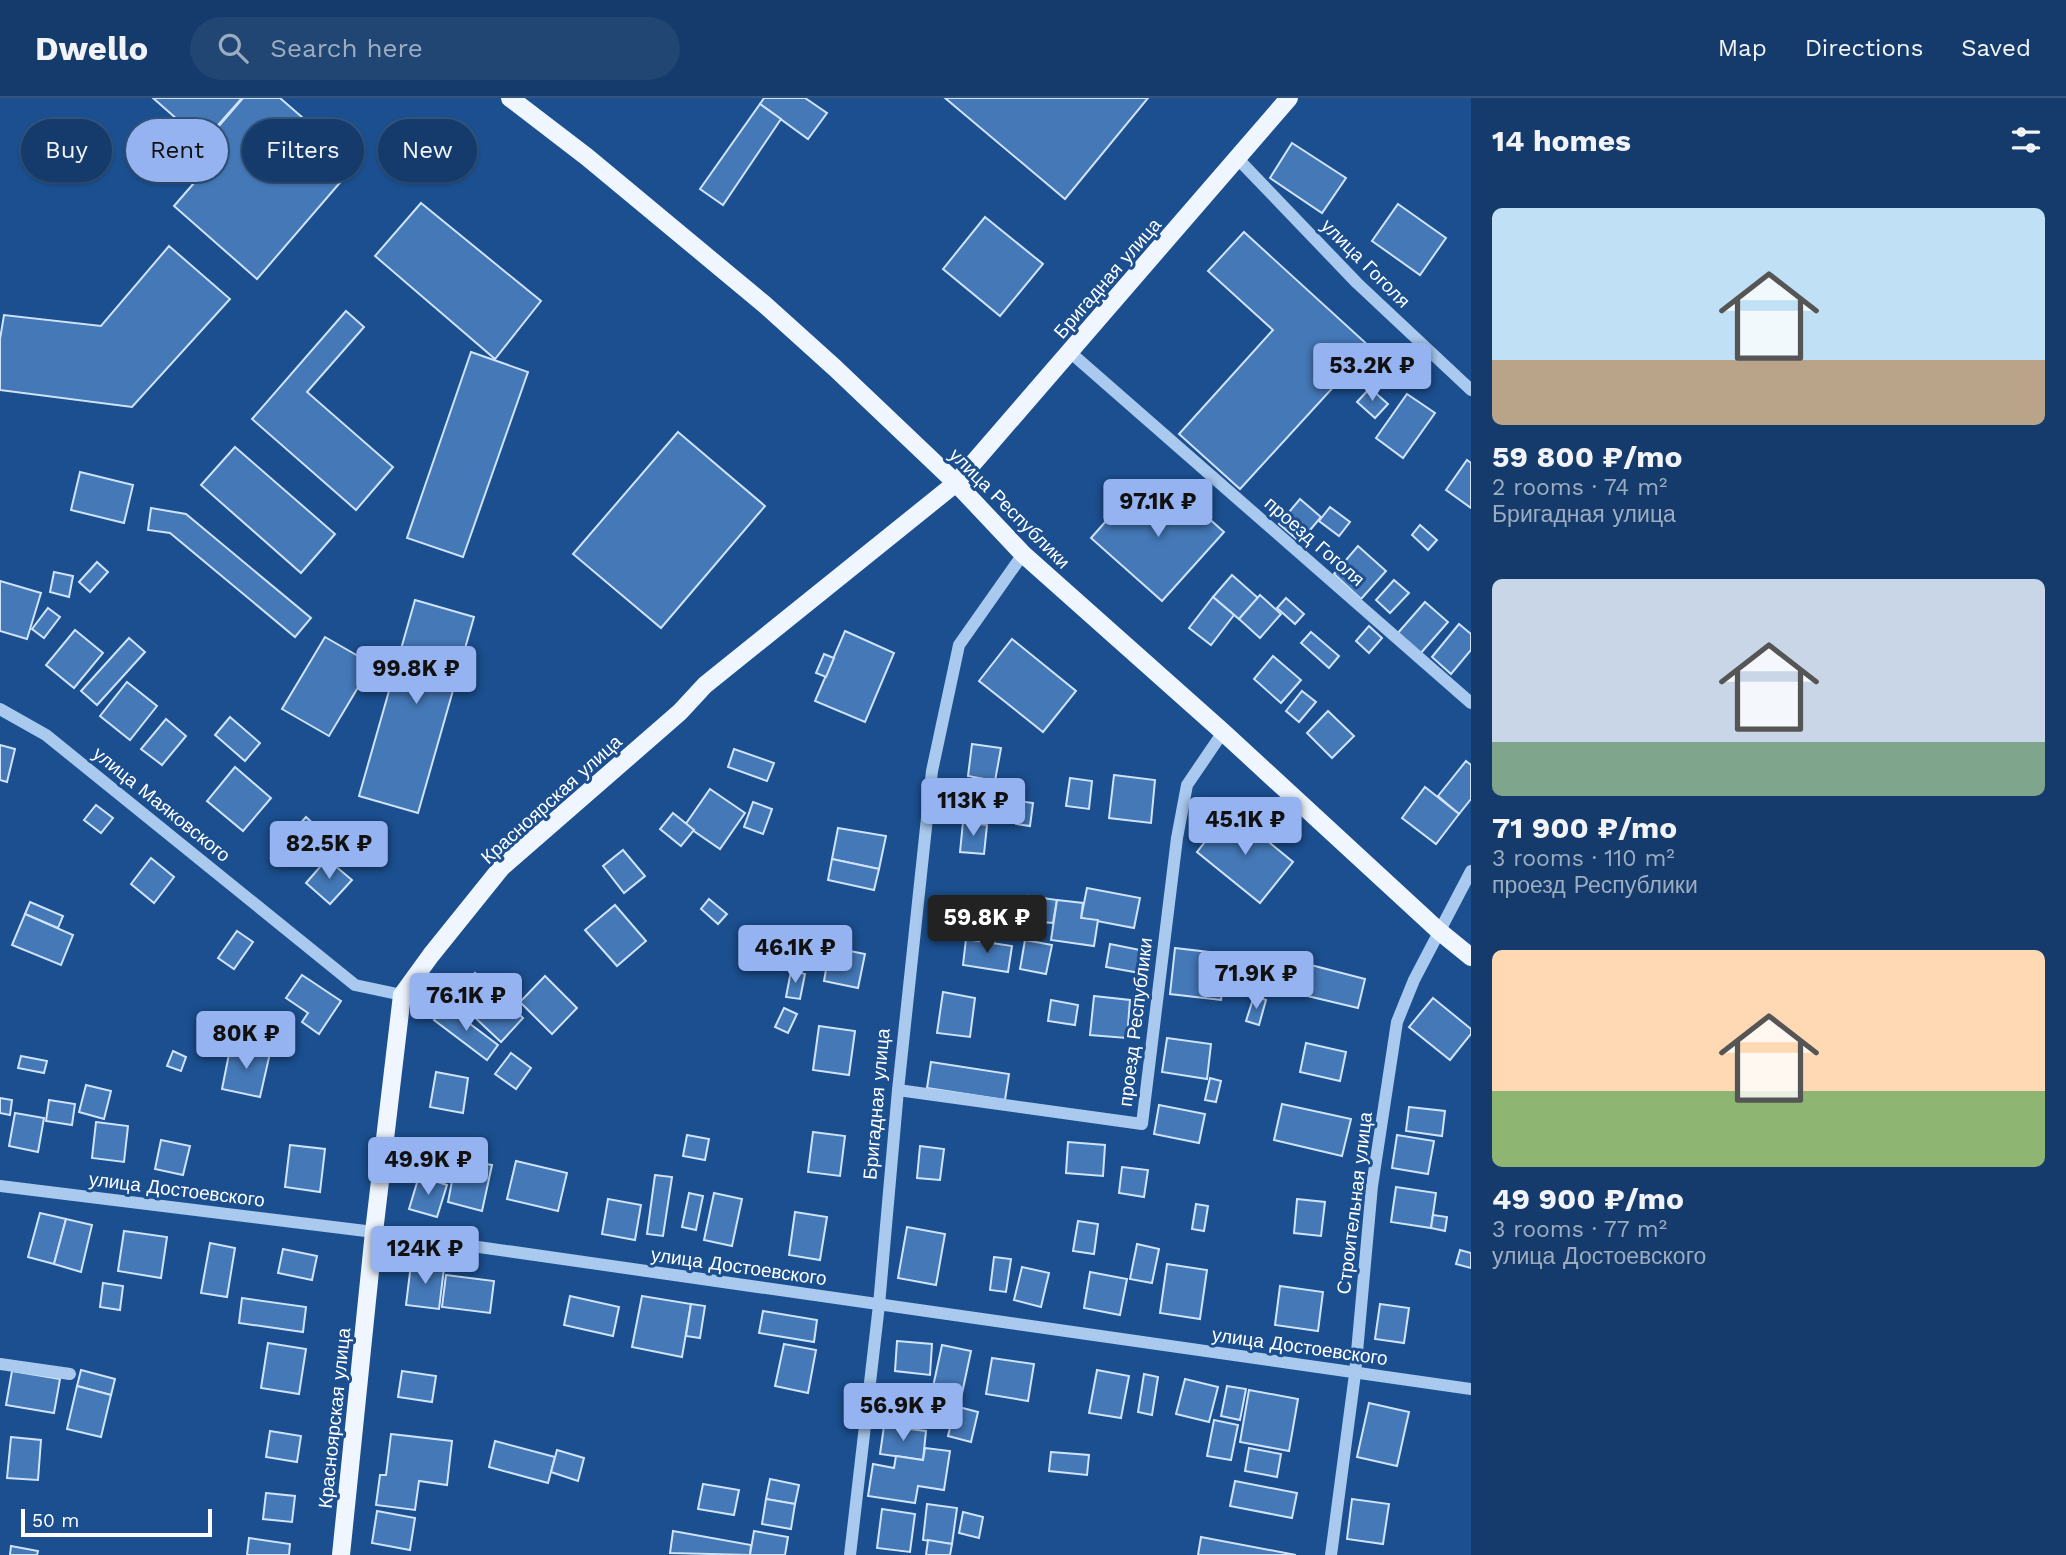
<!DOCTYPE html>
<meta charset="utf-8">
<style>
:root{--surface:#143b6b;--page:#214673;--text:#f1f3f6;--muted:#9dadc1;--line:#33557e;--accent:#95b2f1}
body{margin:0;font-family:"Work Sans",sans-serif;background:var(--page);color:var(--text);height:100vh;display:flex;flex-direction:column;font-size:26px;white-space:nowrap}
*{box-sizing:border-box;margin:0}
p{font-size:23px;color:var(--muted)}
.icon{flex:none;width:38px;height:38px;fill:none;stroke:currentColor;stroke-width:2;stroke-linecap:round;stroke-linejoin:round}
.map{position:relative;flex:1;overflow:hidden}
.drawer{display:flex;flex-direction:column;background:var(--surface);width:595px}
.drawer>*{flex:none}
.banner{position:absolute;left:21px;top:21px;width:665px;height:63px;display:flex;gap:14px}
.scale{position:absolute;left:21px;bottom:18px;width:191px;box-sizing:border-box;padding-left:7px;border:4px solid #fff;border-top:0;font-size:19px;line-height:24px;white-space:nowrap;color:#fff;-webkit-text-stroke:5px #1b4f8f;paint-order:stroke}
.price{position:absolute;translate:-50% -60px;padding:0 16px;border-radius:7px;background:var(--accent);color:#111;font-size:23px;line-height:46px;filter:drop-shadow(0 2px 4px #0008)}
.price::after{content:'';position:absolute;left:50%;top:42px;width:21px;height:16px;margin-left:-10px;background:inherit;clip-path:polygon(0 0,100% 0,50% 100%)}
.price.selected{background:#222;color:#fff}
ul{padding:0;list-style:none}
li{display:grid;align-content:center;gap:14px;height:371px;padding:0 21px}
li span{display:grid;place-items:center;height:217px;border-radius:10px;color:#555}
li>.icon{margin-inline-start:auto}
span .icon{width:126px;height:126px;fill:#fffc;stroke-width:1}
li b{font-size:30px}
h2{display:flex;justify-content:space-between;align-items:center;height:84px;padding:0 21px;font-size:30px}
.pill{padding:0 24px;border-radius:32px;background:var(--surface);box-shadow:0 2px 5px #0004,0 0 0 2px var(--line);font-size:24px;line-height:63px}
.pill.selected{background:var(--accent);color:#111}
header{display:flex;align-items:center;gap:42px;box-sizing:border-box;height:98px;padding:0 35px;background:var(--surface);border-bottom:2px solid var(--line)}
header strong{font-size:33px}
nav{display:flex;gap:38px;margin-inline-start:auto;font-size:24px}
.search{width:490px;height:63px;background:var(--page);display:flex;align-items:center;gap:18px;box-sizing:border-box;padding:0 24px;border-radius:38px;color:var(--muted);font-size:26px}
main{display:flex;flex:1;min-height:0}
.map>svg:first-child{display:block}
</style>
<header>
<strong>Dwello</strong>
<div class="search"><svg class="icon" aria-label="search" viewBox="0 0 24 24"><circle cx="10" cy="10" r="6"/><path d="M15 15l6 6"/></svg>Search here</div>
<nav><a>Map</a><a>Directions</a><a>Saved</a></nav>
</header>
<main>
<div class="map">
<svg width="1471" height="1457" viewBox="0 0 1471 1457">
<rect width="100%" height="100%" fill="#1b4f8f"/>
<!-- building -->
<g fill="#4478b7" stroke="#cfe3fa" stroke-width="2">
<polygon points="153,0 242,0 203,44"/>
<polygon points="243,0 280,0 356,66 257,181 174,108 201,77 187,65"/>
<polygon points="764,0 805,0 827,15 808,41 760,6"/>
<polygon points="945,0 1148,0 1065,101"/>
<polygon points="760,6 781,21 723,107 700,91"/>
<polygon points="1292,45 1346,80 1322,115 1270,80"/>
<polygon points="421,105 541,203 495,261 375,158"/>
<polygon points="1398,106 1446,140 1420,177 1372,143"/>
<polygon points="985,119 1043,166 1000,218 943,171"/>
<polygon points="1244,134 1370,249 1240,391 1179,336 1273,232 1208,173"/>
<polygon points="169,148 230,201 132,309 0,292 0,241 4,217 101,228"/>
<polygon points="346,213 364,229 307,294 393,369 356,412 252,321"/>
<polygon points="471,254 528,274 463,459 407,440"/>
<polygon points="1370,290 1388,306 1375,320 1357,304"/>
<polygon points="1407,296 1435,315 1403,360 1376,340"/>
<polygon points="678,334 765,408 661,530 573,456"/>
<polygon points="235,349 335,436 301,475 201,387"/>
<polygon points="1467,362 1471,365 1471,410 1446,392"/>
<polygon points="80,374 133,387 124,425 71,412"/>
<polygon points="1137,388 1160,409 1176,391 1224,434 1162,503 1091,440"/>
<polygon points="1300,401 1321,419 1300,444 1279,426"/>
<polygon points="1330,409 1350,424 1339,438 1319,423"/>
<polygon points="151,410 186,416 311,520 295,539 170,435 148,432"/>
<polygon points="1420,427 1437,442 1428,452 1412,437"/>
<polygon points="1358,448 1386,473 1361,501 1334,476"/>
<polygon points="97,464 108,474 90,494 79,484"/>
<polygon points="54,474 73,478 69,499 50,494"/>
<polygon points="1232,477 1258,500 1239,521 1213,499"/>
<polygon points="1394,482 1409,495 1390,515 1376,502"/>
<polygon points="0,483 41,495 27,541 0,533"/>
<polygon points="1260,497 1281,516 1260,540 1239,521"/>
<polygon points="1213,499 1234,517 1211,547 1189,530"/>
<polygon points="1286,500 1304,516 1295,526 1277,510"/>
<polygon points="415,502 474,519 418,715 359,698"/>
<polygon points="1425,504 1448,524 1420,556 1397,536"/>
<polygon points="48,510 60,519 44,540 32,531"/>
<polygon points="1459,526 1471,536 1471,552 1451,576 1432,559"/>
<polygon points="1369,528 1382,540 1369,555 1356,543"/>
<polygon points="75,532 103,555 74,590 46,567"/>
<polygon points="845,533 894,555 865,624 815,603"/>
<polygon points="1311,534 1339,558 1329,570 1301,545"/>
<polygon points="325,539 372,566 329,638 282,611"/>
<polygon points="129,540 145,554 97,607 81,593"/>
<polygon points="1012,541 1076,593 1043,634 979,583"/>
<polygon points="824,556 834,560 826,579 816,575"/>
<polygon points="1273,558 1301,582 1281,605 1254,581"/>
<polygon points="127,584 157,608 130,642 100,618"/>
<polygon points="1302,593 1316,604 1299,624 1286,613"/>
<polygon points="1328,613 1354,638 1332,660 1307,635"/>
<polygon points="230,619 260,645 245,663 215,637"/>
<polygon points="166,621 186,638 162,667 141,651"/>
<polygon points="972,646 1001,650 995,683 968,678"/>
<polygon points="0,647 15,651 7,684 0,682"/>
<polygon points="734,651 774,665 767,683 728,669"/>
<polygon points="1466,663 1471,667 1471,701 1459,716 1438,698"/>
<polygon points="235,669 271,700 243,733 207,703"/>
<polygon points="1114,677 1155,682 1151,725 1109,720"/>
<polygon points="1070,680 1092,683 1089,711 1066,708"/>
<polygon points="1425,689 1459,716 1436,746 1402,720"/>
<polygon points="710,691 745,715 720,751 685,727"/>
<polygon points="971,692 999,698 995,722 965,716"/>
<polygon points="1019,703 1033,705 1030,728 1016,726"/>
<polygon points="753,704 772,711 763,736 744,729"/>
<polygon points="96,707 113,720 101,735 84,722"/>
<polygon points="1230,712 1293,764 1260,805 1197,754"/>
<polygon points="673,715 694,732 681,748 660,731"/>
<polygon points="306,719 319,731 302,750 289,738"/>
<polygon points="963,724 987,727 984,756 960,754"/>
<polygon points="838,730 886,738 879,771 832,761"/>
<polygon points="623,752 645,778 624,795 603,768"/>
<polygon points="151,760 174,779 154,805 131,786"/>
<polygon points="327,761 352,782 330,806 306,785"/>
<polygon points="832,761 879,771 874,792 828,782"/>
<polygon points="1087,790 1140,800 1134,830 1081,820"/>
<polygon points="1029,798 1057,802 1053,825 1027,823"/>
<polygon points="709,801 727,816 718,826 701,811"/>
<polygon points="955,802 1000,809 994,845 949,838"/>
<polygon points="1057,802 1083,805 1081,820 1098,822 1094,848 1051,842"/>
<polygon points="30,804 63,818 58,830 25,816"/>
<polygon points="615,807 646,843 617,868 585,832"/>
<polygon points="25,816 73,837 61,867 12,847"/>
<polygon points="237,833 253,844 234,871 218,860"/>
<polygon points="966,841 1012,848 1008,874 963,867"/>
<polygon points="1025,842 1052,847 1046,876 1020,871"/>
<polygon points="1110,846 1145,853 1140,875 1106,869"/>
<polygon points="830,849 865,856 858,890 824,883"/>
<polygon points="1175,850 1226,856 1221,902 1170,896"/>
<polygon points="1307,866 1365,881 1358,910 1299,896"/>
<polygon points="1261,870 1275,874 1268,895 1254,890"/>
<polygon points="791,873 805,876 800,901 786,899"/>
<polygon points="475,875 523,920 501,944 453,899"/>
<polygon points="302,877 341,903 319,936 302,924 308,915 286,900"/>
<polygon points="545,878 577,910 552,936 520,904"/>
<polygon points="943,894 975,900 970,939 937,935"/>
<polygon points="1094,898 1130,902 1127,940 1090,937"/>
<polygon points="1254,898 1266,902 1259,927 1246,923"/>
<polygon points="1433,900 1471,931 1471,936 1450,962 1409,929"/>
<polygon points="1051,902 1078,907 1075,927 1048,923"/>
<polygon points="445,907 498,947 487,962 434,922"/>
<polygon points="784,910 797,916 788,935 775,929"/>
<polygon points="208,925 228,935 218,953 199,944"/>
<polygon points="241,926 275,934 270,955 237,947"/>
<polygon points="819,928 855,933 849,977 813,972"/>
<polygon points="1167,940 1211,946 1207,981 1162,974"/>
<polygon points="1306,945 1346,954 1340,983 1300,974"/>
<polygon points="231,946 270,955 260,999 222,991"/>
<polygon points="173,953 186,959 181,973 167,968"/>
<polygon points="511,955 531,970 516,991 495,976"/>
<polygon points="21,958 47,963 44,975 18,970"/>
<polygon points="931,964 1009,976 1005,1002 927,990"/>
<polygon points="436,974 468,980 463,1015 430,1009"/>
<polygon points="1210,980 1221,983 1216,1004 1205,1002"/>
<polygon points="86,987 111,993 104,1021 79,1014"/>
<polygon points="0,1000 12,1002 10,1017 0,1015"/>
<polygon points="49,1002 75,1006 72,1027 46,1023"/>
<polygon points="1282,1006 1351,1021 1342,1058 1274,1042"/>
<polygon points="1159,1007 1205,1016 1199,1045 1154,1036"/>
<polygon points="1409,1009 1445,1013 1442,1038 1406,1033"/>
<polygon points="15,1015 44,1020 38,1054 9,1048"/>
<polygon points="96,1024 128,1028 124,1064 92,1060"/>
<polygon points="813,1034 845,1038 840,1078 808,1074"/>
<polygon points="687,1037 709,1041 705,1062 683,1058"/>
<polygon points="1397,1037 1434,1043 1428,1076 1392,1070"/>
<polygon points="161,1042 190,1048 183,1077 155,1071"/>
<polygon points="1068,1044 1105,1047 1103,1078 1066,1075"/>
<polygon points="290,1047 325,1051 320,1094 285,1089"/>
<polygon points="920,1048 944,1051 940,1082 917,1080"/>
<polygon points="453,1059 492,1067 482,1113 448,1104 453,1078 449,1077"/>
<polygon points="516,1063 567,1075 558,1113 507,1101"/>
<polygon points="1122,1069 1148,1072 1144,1099 1119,1095"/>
<polygon points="655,1077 672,1079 663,1138 647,1136"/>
<polygon points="419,1078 447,1087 437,1119 409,1111"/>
<polygon points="1396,1089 1436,1095 1431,1130 1391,1124"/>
<polygon points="689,1095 703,1098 696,1132 682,1129"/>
<polygon points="714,1095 742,1101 732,1148 704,1142"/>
<polygon points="608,1101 641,1107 635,1142 602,1136"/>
<polygon points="1297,1101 1325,1104 1321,1138 1294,1135"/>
<polygon points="1196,1106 1208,1108 1204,1133 1192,1131"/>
<polygon points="795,1114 827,1119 820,1162 789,1157"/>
<polygon points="40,1115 66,1121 54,1166 28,1159"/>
<polygon points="1433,1117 1447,1119 1445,1133 1431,1130"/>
<polygon points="66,1121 92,1127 81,1174 54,1166"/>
<polygon points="1078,1123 1098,1126 1094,1156 1073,1153"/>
<polygon points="907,1129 945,1136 936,1187 898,1180"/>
<polygon points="124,1133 167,1139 161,1180 118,1173"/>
<polygon points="210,1145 235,1150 227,1199 201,1195"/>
<polygon points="1137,1146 1159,1151 1152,1185 1130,1181"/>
<polygon points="283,1151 317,1158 312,1182 278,1175"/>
<polygon points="1460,1152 1471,1155 1471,1170 1456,1166"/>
<polygon points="994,1159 1011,1161 1006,1194 990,1192"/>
<polygon points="411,1166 444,1170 439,1211 406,1207"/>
<polygon points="1167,1166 1207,1172 1200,1221 1160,1215"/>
<polygon points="1022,1169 1049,1175 1041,1209 1014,1202"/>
<polygon points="1090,1174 1127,1181 1120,1217 1084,1210"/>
<polygon points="446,1177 494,1183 490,1215 442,1209"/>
<polygon points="103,1185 123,1188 120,1212 100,1209"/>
<polygon points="1280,1188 1323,1194 1318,1233 1275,1227"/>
<polygon points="570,1198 619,1209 613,1238 564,1227"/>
<polygon points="642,1198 691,1206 682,1259 632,1249"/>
<polygon points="242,1200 306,1209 303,1234 239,1225"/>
<polygon points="691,1206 705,1208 700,1240 686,1238"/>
<polygon points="1380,1206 1409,1210 1404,1245 1375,1241"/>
<polygon points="763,1213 817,1222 814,1244 759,1235"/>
<polygon points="897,1243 932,1246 930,1277 895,1273"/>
<polygon points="268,1245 306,1251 299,1296 261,1290"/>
<polygon points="784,1246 816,1252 808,1295 775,1288"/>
<polygon points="942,1247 971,1253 960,1305 931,1298"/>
<polygon points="992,1260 1034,1266 1028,1303 986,1296"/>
<polygon points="81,1272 115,1281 111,1297 77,1288"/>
<polygon points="1097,1272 1129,1278 1121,1320 1089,1315"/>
<polygon points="12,1273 60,1281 54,1315 6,1307"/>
<polygon points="402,1273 436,1278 432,1304 398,1299"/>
<polygon points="1144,1276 1158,1279 1152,1317 1138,1314"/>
<polygon points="1185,1281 1218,1289 1209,1324 1176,1316"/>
<polygon points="77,1288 111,1297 101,1339 67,1331"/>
<polygon points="1227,1288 1246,1291 1240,1322 1221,1318"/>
<polygon points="1249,1292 1298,1301 1289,1353 1240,1344"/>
<polygon points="1369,1305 1409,1314 1397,1368 1357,1359"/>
<polygon points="955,1308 978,1314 971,1344 948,1338"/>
<polygon points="1214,1322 1238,1327 1231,1362 1207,1358"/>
<polygon points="884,1328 926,1333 923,1362 880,1356"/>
<polygon points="270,1333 301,1338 297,1364 266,1359"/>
<polygon points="391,1336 452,1343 447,1387 419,1383 415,1412 376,1407 380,1377 386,1377"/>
<polygon points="11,1339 41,1342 38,1382 7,1380"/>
<polygon points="495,1343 555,1359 548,1385 489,1369"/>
<polygon points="925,1350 950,1353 944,1392 918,1388 915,1405 868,1398 873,1366 894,1370 896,1358 923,1362"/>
<polygon points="1249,1350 1281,1356 1277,1379 1245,1373"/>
<polygon points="557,1352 584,1360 578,1383 551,1374"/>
<polygon points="1051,1354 1089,1357 1087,1377 1049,1373"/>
<polygon points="770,1381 799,1387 795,1406 766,1401"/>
<polygon points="1235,1383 1297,1395 1292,1420 1230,1408"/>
<polygon points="703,1386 739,1392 734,1417 698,1411"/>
<polygon points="266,1395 295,1398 292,1424 263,1421"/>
<polygon points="766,1401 795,1406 791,1431 762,1426"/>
<polygon points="1352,1401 1389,1406 1383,1446 1347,1441"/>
<polygon points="927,1406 957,1410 952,1446 923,1442"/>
<polygon points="882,1411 915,1416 910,1454 877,1450"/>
<polygon points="377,1413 415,1420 410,1452 372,1445"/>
<polygon points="963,1414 983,1419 979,1440 959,1435"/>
<polygon points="673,1433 751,1447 750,1457 670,1455"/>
<polygon points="754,1433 788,1439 785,1457 750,1457"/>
<polygon points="1201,1439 1296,1457 1198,1457"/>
<polygon points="249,1440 290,1446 289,1457 247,1457"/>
<polygon points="928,1442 952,1446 950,1457 926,1457"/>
<polygon points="11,1448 38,1453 37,1457 10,1457"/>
</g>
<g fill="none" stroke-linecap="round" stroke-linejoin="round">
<!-- minor -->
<g stroke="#a9c9ee" stroke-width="12">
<polyline points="1238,61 1357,185 1471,292"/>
<polyline points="1071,255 1471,605"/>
<polyline points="0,611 46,637 355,887 402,897"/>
<polyline points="898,992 1142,1026 1177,740 1187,687 1223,634"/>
<polyline points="0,1088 374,1134 1471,1291"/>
<polyline points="0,1266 70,1276"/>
<polyline points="850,1457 879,1207 898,992 932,673 959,547 1023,456"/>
<polyline points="1331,1457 1355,1276 1372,1088 1397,924 1414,882 1471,773"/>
</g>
<!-- major -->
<g stroke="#f0f6ff" stroke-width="18">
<polyline points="510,0 587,59 764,206 835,270 956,385 1023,456 1223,634 1439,833 1471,859"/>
<polyline points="341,1457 374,1134 402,897 431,857 501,770 680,614 705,587 956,385 1289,0"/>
</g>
</g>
<g text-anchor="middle" stroke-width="6" stroke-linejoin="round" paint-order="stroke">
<!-- street labels -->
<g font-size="19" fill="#fff" stroke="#1b4f8f">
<text transform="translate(1366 165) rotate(45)" y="7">улица Гоголя</text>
<text transform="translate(1107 180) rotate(-49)" y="7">Бригадная улица</text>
<text transform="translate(1010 410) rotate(45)" y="7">улица Республики</text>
<text transform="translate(1315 443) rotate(41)" y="7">проезд Гоголя</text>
<text transform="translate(551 701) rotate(-42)" y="7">Красноярская улица</text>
<text transform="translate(162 706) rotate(39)" y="7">улица Маяковского</text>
<text transform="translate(1135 924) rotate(-83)" y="7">проезд Республики</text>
<text transform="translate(876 1006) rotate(-85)" y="7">Бригадная улица</text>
<text transform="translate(177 1091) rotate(7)" y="7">улица Достоевского</text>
<text transform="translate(1354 1105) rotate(-83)" y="7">Строительная улица</text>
<text transform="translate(739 1168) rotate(8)" y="7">улица Достоевского</text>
<text transform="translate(1300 1248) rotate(8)" y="7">улица Достоевского</text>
<text transform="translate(334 1320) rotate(-84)" y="7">Красноярская улица</text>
</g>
</g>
</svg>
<div class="scale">50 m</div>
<b class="price" style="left:1372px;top:305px">53.2K ₽</b>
<b class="price" style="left:1158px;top:441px">97.1K ₽</b>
<b class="price" style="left:416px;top:608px">99.8K ₽</b>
<b class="price" style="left:973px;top:740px">113K ₽</b>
<b class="price" style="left:1245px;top:759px">45.1K ₽</b>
<b class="price" style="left:329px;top:783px">82.5K ₽</b>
<b class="price selected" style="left:987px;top:857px">59.8K ₽</b>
<b class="price" style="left:795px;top:887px">46.1K ₽</b>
<b class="price" style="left:1256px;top:913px">71.9K ₽</b>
<b class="price" style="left:466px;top:935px">76.1K ₽</b>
<b class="price" style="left:246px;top:973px">80K ₽</b>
<b class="price" style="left:428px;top:1099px">49.9K ₽</b>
<b class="price" style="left:425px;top:1188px">124K ₽</b>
<b class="price" style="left:903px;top:1345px">56.9K ₽</b>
<div class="banner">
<a class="pill">Buy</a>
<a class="pill selected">Rent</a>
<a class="pill">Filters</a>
<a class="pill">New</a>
</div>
</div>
<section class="drawer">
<h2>14 homes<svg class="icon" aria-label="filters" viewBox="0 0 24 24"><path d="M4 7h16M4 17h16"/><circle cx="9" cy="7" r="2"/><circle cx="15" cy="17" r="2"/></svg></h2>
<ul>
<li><span style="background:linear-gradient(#bfe0f5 70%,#b9a48a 0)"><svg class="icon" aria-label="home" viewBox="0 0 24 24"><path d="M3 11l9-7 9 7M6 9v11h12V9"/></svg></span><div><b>59 800 ₽/mo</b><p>2 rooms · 74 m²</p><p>Бригадная улица</p></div></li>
<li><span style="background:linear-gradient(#c9d6e8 75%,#7fa58c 0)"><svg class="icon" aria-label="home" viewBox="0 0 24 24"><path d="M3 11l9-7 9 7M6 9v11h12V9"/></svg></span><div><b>71 900 ₽/mo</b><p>3 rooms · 110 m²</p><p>проезд Республики</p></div></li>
<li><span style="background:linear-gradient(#ffd9b3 65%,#8fb573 0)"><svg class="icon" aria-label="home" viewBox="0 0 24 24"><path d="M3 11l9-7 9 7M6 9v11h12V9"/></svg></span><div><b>49 900 ₽/mo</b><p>3 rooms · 77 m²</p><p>улица Достоевского</p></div></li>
</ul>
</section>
</main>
